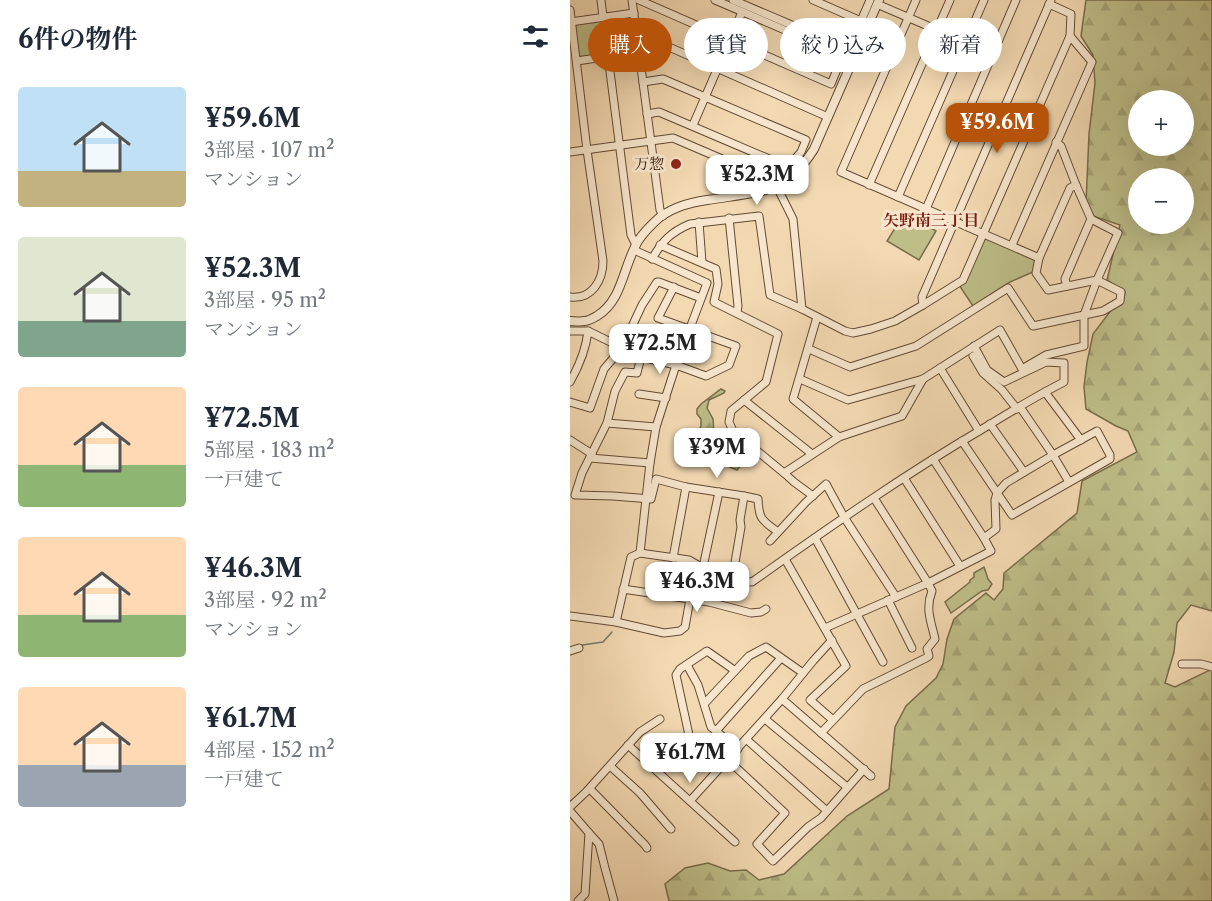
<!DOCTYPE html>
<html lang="ja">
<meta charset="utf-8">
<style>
:root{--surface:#fff;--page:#f2f2f3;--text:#1f2937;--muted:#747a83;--accent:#b45309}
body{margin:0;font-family:"Libre Caslon Text","Noto Serif JP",serif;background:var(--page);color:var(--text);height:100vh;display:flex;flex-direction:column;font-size:22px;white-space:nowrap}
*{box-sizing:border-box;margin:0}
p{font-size:20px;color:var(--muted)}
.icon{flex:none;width:33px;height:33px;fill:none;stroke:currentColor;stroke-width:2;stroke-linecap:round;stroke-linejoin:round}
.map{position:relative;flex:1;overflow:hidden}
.side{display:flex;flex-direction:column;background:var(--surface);width:570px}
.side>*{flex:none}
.guide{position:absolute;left:18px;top:18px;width:534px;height:54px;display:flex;gap:12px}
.tools{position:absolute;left:558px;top:90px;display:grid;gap:12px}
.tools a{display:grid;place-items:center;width:66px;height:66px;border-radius:50%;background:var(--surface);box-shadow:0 6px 24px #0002;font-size:30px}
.price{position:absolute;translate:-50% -51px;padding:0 14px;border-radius:12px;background:#fff;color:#222;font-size:20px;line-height:39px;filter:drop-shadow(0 2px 3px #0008)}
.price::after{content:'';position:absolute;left:50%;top:36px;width:18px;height:14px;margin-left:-9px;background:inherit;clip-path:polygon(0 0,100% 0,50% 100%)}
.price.current{background:var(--accent);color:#fff}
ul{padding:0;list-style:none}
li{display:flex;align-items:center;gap:18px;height:150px;padding:0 18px}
li span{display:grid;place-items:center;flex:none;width:168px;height:120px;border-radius:6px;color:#555}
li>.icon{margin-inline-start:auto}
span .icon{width:72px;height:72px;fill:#fffc;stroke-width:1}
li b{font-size:26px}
h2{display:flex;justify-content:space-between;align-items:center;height:72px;padding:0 18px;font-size:26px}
.pill{padding:0 21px;border-radius:27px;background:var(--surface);box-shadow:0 6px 24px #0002;font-size:21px;line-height:54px}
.pill.current{background:var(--accent);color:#fff}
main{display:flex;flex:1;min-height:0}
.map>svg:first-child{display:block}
</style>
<main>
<section class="side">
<h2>6件の物件<svg class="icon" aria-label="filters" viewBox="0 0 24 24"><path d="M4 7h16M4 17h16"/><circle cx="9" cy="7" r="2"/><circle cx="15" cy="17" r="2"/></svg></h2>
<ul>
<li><span style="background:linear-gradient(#bfe0f5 70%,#c2b280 0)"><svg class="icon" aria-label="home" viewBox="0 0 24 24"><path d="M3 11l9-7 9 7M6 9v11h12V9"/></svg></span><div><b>¥59.6M</b><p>3部屋 · 107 m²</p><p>マンション</p></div></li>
<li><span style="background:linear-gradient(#dfe7d0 70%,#7fa58c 0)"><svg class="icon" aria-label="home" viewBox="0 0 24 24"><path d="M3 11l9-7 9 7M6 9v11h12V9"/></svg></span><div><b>¥52.3M</b><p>3部屋 · 95 m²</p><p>マンション</p></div></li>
<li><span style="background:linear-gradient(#ffd9b3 65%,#8fb573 0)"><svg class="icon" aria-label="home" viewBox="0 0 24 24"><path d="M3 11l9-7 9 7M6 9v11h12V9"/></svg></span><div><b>¥72.5M</b><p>5部屋 · 183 m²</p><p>一戸建て</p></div></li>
<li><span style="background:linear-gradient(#ffd9b3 65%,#8fb573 0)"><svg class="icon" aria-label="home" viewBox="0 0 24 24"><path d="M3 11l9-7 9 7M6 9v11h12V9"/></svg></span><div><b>¥46.3M</b><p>3部屋 · 92 m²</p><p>マンション</p></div></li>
<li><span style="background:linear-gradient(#ffd9b3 65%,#9aa5b1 0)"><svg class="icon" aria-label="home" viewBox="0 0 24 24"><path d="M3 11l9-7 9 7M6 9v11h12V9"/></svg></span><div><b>¥61.7M</b><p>4部屋 · 152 m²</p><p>一戸建て</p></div></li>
</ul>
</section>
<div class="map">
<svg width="642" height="901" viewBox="0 0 642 901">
<defs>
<pattern id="forest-firs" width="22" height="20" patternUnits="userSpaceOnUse" patternTransform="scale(1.5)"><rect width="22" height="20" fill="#bebe89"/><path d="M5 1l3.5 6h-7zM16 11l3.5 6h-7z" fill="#a4a375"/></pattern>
</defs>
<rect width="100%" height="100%" fill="#f3d9b2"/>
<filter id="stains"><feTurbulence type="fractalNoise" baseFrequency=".00333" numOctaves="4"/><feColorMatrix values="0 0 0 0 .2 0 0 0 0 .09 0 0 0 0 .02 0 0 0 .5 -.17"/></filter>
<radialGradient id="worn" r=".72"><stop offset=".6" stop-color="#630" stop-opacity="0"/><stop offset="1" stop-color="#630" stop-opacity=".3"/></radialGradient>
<!-- forest -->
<g fill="url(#forest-firs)" stroke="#786c4a" stroke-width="1.5" fill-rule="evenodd">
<path d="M516 0H642V611L621 605 607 623 604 652 595 683 605 687 642 669V901H99L95 884 115 868 138 863 160 871 176 870 189 880 214 874 277 816 319 789 325 727 336 706 366 678 373 664 377 639 384 619 416 593 424 600 433 589 434 573 507 513 512 481 567 452 558 431 546 426 516 409 514 387 517 362 523 334 555 292 537 280 550 225 523 216 516 203 519 134 525 83 523 55 511 36ZM568 100H614V146H568ZM568 178H614V224H568Z"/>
<polygon points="151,389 155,391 154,393 139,400 137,408 143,419 144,433 155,444 175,452 177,458 167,470 150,463 127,464 122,459 127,453 126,437 131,426 131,419 127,414 127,409 131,404"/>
</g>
<!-- park -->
<g fill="#bebe89" stroke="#786c4a" stroke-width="1.5">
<polygon points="59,17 62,20 65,45 63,48 11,57 8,54 5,27 7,23"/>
<polygon points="335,212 366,231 349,260 317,241"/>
<polygon points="417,238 465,259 466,263 463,272 440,282 403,306 389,285 414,240"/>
<polygon points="414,567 418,579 422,584 418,590 412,591 381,613 375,602 400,582 400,580 404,577 404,573"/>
</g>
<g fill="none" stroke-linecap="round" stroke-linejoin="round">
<!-- stream -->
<polyline stroke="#727971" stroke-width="1.5" points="12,645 33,642 42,632"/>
<!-- minor casing -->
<g stroke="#624a34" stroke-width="9">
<g id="minor">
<polyline points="31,0 33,17"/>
<polyline points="62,0 90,210 93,216"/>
<polyline points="69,0 261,84 273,55 145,0"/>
<polyline points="163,0 285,52"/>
<polyline points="243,0 291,21 300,0"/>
<polyline points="346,0 271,172 469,258"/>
<polyline points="307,4 423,54"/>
<path d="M0 10 17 150 33 261C33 280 22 300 0 297"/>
<polyline points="0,22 64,13"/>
<polyline points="38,56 61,235 66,245"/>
<polyline points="7,61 99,47 258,117"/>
<polyline points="73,82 93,79 236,140 231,152 218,167 89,112 77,114"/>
<polyline points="435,106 463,119"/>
<polyline points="123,125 172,12"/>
<polyline points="486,142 491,146 506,185 521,219 495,279 497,286"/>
<polyline points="0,152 103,138 152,159 157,197"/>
<polyline points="299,185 380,0"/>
<polyline points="207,187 223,219 232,309 275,331 283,333 301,329 325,321 353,305 393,280 500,36"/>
<polyline points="328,197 414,0"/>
<polyline points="356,209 446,0"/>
<polyline points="159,218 168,306 167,313"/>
<polyline points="129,222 132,262"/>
<polyline points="90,245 146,269 148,284 144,302 208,334 196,382 161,411 159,422 163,431 214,473 269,437 332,416 353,379"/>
<polyline points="442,245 522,62 500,36 501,14 479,4"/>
<polyline points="64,250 137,283 106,365 86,427 80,463 70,553"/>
<path d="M82 259C92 241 101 232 120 224L189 216 200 295 232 309"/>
<polyline points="353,305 352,297 481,0"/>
<polyline points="247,317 223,399 269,437"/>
<polyline points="0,331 18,331"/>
<polyline points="239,349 280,367 346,346 438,288 463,326 533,311 550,301 551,292 527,280 478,290 466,273 469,258 500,188 506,185"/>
<polyline points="403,356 413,373 432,390 447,409"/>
<path d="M71 357 67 373 55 372 45 391 37 423 12 473 5 495 43 496 81 499 86 479 116 487 174 496 188 499C189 520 192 520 208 532"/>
<polyline points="370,368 409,431"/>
<polyline points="230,379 278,400 353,379 430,330 452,369 476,355 514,346 514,315 527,280 548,233 521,219"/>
<path d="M0 382C9 366 16 350 18 331L71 357 106 365 136 376 159 365 166 346 88 318 104 287"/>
<polyline points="475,392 511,440"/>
<polyline points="69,394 96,398"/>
<polyline points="174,400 242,454"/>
<polyline points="0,402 20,408 34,369 52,348 72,305 87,282 89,282 131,298"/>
<polyline points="450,407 483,455 499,482"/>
<polyline points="37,423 86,427"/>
<polyline points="420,424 454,472"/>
<polyline points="0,440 22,454"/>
<polyline points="392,441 442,515 540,459 540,455 527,431 483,455 436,483 427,493 425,500 426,529 414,538"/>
<polyline points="20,458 80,463"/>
<polyline points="214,473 224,482 243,496"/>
<polyline points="334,478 390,566"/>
<polyline points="245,538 313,662"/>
<polyline points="200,541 236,502 256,484 274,517 326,597"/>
<polyline points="103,558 116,487"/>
<polyline points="215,559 276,666 240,700 263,720"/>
<polyline points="133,567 149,492"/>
<polyline points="162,580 171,527 170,520 174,496"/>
<polyline points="53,589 139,602 181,613 191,612 196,609"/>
<polyline points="318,600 342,648"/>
<polyline points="0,616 46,622 94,633 110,631 115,627 120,599"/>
<path d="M46 622 61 557 70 553 119 560 140 572 162 580 182 582C258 528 334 475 414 428 440 412 466 396 494 382V363L476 362 434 382 417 370 404 346"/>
<polyline points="255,628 358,583 421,551 414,538 363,459"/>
<polyline points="0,651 9,648"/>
<polyline points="612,664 631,664 642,667"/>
<polyline points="117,665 128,685 141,727 168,749"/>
<polyline points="212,699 301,776"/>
<polyline points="135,703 179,656 196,647 233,673"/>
<polyline points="195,719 277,787"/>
<polyline points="146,731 211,658"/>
<path d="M251 733 293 689 356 658 359 656 357 649 365 639C361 621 355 609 362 591L358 583 304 498"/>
<polyline points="176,739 257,811"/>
<polyline points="58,745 165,842"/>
<polyline points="158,760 215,813 187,844 203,861 238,827 251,818 294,769"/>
<polyline points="40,766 70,793 101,829"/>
<polyline points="87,770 119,735 106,675 110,669 137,651 164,670"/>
<polyline points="20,789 75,845 77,848"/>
<polyline points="120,801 212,699 243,661 262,640"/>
<polyline points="0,807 16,792 70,732 90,719"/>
<polyline points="0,811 19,833 15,894 8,901"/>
<polyline points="19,833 29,844 35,868 44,901"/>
</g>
</g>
<!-- tertiary casing -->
<g stroke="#624a34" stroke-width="10">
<path id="tertiary" d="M0 321C4 321 9 322 14 321 19 321 23 318 27 316 53 300 53 266 68 241 74 232 82 224 90 217 106 206 119 203 137 200 186 192 215 196 244 149L309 0"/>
</g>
<!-- minor -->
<use href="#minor" stroke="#f7e6cd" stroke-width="7"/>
<!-- tertiary -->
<use href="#tertiary" stroke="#f7e6cd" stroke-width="8"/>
</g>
<!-- markers -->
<circle fill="#8f2418" stroke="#f7e6cd" stroke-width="2" cx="106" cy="164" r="6"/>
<g text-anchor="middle" stroke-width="6" stroke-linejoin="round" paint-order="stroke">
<!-- poi labels -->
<g font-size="15" fill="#311a0a" stroke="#f7e6cd" text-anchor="end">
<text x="94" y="169">万惣</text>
</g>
<!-- neighbourhood labels -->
<g font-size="16" font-weight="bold" fill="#7a1f14" stroke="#f7e6cd">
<text x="361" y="226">矢野南三丁目</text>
</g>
</g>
<rect width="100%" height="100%" filter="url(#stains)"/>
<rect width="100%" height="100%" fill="url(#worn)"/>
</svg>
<div class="tools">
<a>+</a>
<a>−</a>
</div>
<b class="price current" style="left:427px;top:154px">¥59.6M</b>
<b class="price" style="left:187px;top:206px">¥52.3M</b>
<b class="price" style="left:90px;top:375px">¥72.5M</b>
<b class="price" style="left:147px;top:479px">¥39M</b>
<b class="price" style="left:127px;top:613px">¥46.3M</b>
<b class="price" style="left:120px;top:784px">¥61.7M</b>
<div class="guide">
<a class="pill current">購入</a>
<a class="pill">賃貸</a>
<a class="pill">絞り込み</a>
<a class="pill">新着</a>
</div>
</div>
</main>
